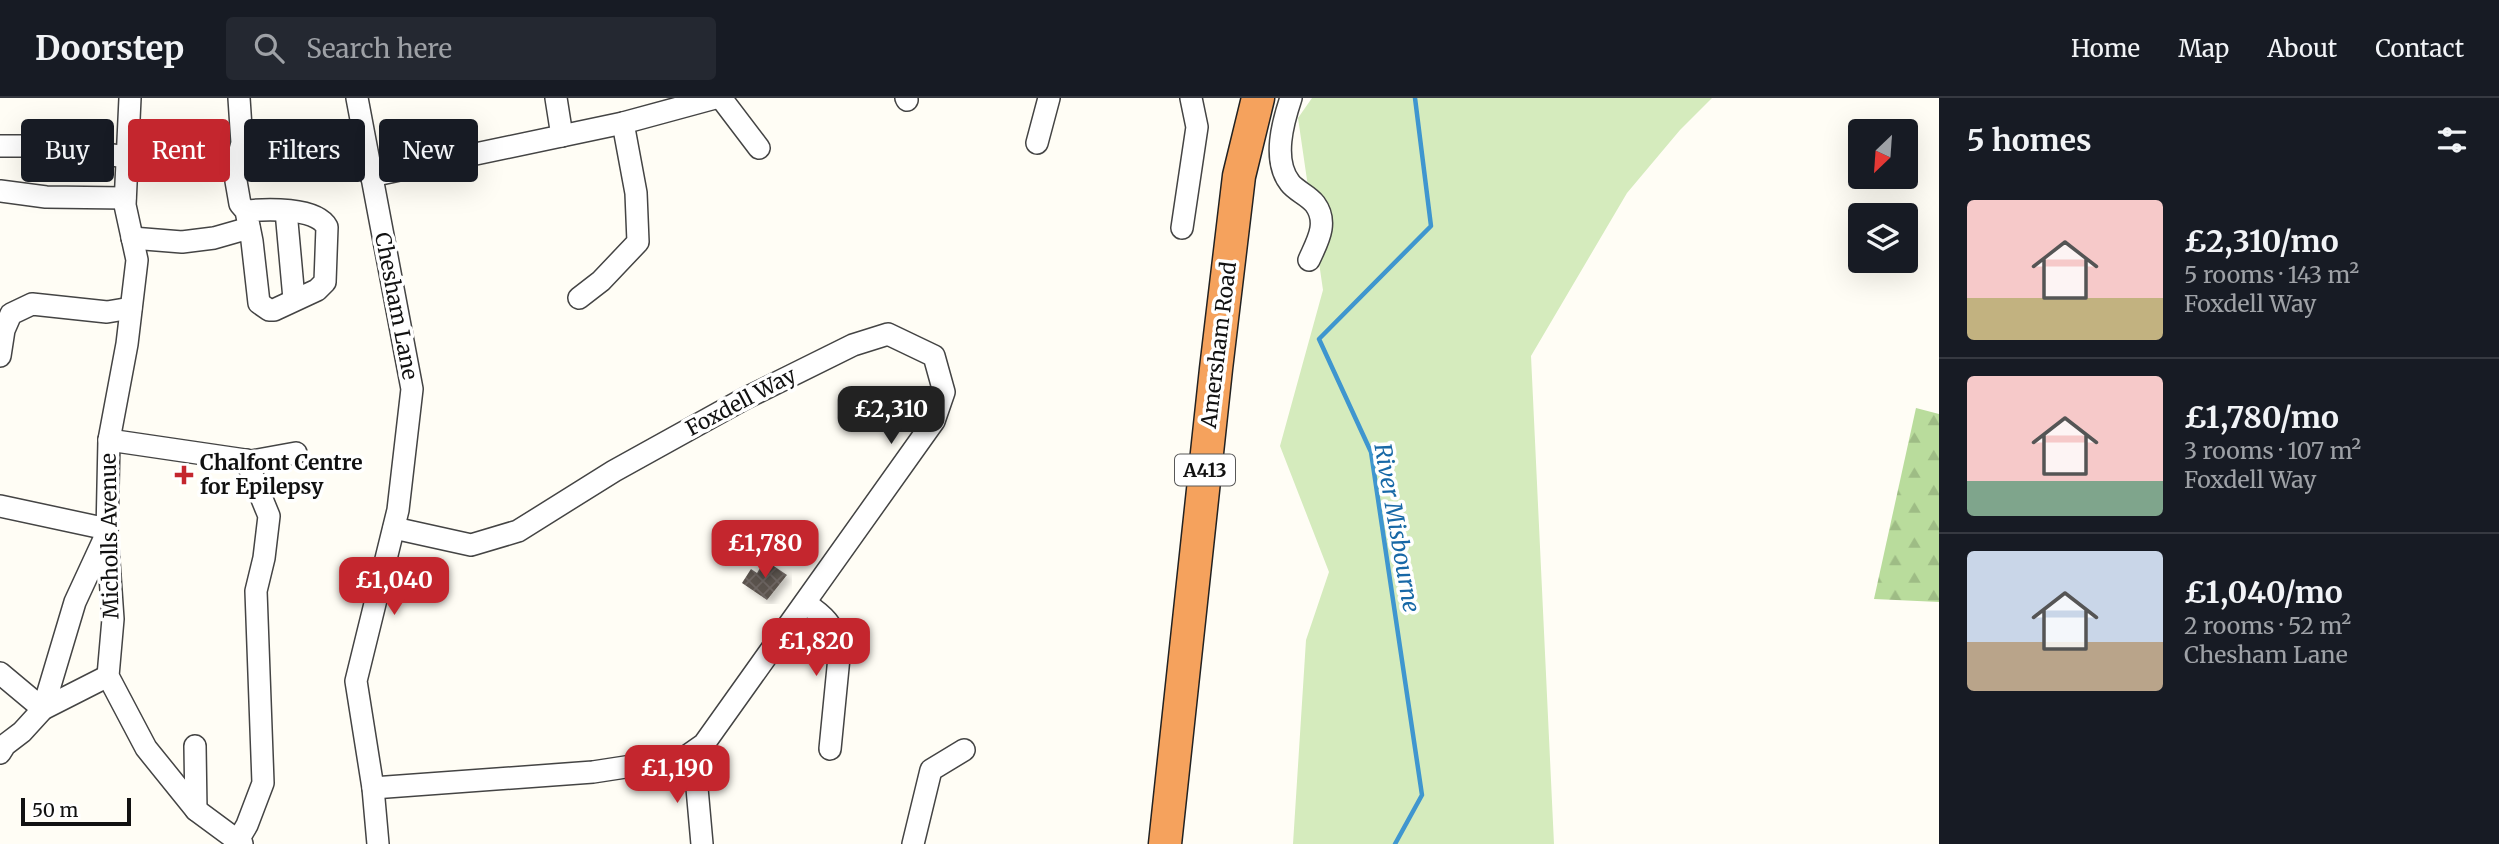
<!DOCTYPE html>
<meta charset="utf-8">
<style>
:root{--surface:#171b24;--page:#242831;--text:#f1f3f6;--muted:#9ea1a6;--line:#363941;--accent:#c4262e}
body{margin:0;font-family:Merriweather,serif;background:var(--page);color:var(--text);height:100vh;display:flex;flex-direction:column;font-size:26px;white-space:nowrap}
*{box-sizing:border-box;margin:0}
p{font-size:23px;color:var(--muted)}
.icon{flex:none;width:38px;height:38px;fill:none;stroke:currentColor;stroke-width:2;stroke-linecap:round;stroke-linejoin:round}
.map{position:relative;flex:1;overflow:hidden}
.sheet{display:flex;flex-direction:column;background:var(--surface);width:560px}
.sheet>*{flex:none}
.banner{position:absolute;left:21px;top:21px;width:665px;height:63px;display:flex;gap:14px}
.needle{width:46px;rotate:205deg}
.buttons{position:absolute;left:1848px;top:21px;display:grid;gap:14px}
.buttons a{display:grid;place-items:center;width:70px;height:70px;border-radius:7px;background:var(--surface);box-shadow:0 7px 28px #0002;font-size:35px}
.scale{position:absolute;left:21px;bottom:18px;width:110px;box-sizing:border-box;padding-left:7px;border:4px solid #111;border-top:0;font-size:19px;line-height:24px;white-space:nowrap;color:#111;-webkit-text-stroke:5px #fff;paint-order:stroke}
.price{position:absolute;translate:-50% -60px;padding:0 16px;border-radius:14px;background:var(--accent);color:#fff;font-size:23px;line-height:46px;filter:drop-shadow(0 2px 4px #0008)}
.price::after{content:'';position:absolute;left:50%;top:42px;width:21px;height:16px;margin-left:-10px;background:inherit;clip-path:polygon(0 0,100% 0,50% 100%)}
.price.on{background:#222;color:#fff}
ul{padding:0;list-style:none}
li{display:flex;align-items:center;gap:21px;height:175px;padding:0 28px}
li+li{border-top:2px solid var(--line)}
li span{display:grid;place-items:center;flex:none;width:196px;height:140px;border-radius:7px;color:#555}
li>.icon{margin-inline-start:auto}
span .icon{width:84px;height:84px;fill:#fffc;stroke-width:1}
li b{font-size:30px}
h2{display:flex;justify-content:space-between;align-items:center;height:84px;padding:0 28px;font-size:30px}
.pill{padding:0 24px;border-radius:7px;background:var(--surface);box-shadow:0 7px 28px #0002;font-size:24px;line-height:63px}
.pill.on{background:var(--accent);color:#fff}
header{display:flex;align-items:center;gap:42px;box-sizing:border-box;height:98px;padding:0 35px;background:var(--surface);border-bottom:2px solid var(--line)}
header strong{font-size:33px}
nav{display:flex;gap:38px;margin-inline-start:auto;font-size:24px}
.search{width:490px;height:63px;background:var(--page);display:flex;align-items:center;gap:18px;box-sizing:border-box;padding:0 24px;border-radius:7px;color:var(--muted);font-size:26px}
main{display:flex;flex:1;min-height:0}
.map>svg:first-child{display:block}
</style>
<header>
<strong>Doorstep</strong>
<div class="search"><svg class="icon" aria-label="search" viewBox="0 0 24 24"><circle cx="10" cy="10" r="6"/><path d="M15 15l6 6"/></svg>Search here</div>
<nav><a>Home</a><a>Map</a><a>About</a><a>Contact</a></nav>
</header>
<main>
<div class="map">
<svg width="1939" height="746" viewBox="0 0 1939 746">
<defs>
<pattern id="forest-firs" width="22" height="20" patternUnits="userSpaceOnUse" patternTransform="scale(1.75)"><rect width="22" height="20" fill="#b9dc9c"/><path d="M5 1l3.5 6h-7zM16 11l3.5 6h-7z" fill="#9ebc85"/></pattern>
<pattern id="building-cross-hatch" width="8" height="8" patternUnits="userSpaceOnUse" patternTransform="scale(1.75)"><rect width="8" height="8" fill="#5a524d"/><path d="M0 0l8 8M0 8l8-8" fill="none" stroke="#6d6662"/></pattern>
<filter id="shadow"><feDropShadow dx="4.5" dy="4.5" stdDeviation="3.5" flood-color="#0004"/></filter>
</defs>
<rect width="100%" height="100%" fill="#fffdf5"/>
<!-- grass -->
<polygon fill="#d5ebbd" points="1312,0 1712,0 1680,32 1627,95 1531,258 1554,746 1293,746 1306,542 1329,474 1280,348 1323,192 1298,20"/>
<!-- forest -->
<polygon fill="url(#forest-firs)" points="1916,310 1939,316 1939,504 1874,501"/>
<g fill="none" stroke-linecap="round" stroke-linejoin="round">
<!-- stream -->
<polyline stroke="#3f96cf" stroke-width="4.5" points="1395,746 1422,697 1371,354 1319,241 1431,128 1415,0"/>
</g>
<!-- building -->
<polygon fill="url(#building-cross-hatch)" filter="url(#shadow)" points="765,462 787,477 767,502 742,485 751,471 757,475"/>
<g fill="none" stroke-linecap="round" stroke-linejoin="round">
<!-- minor casing -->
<g stroke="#444" stroke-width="24">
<g id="minor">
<polyline points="130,0 125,107 137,162 127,246 109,342 107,435 113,521 108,578 146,650 196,712 242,746"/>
<path d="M239 0 242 45 237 64 236 83 240 106 246 113 252 143 259 205 269 212H274L317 192 325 184 327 129C316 109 266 111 246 113"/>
<polyline points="357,0 412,291 398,412 356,583 373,690 378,746"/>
<polyline points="556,0 562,38"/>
<polyline points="721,0 759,50"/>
<polyline points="906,0 907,2"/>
<path d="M1291 0C1283 24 1272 62 1290 85 1296 93 1308 97 1315 106 1329 125 1317 144 1309 162"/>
<polyline points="1037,45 1049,0"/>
<polyline points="0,48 45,48 127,59"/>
<polyline points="371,78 623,25 715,0"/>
<polyline points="0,93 46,99 125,100"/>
<polyline points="286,113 294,201"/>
<polyline points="1182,130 1197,29 1191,0"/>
<polyline points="132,140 182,144 214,140 249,130"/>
<polyline points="579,200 601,183 638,144 636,95 623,25"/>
<polyline points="0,258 4,232 11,216 32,206 107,214 131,210"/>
<polyline points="109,342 252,363 296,355"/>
<polyline points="0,408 107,431"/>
<path d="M805 505C823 517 834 527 840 549L830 651"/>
<polyline points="0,575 43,611 75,504 106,437"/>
<polyline points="195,648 196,712"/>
<polyline points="0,655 5,647 22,634 43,611 108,578"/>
<polyline points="684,660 697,690 702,746"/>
<polyline points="373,690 593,674 684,660 704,646 934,323 944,294 934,258 888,236 853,247 744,301 614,373 518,433 471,447 394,430"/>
<polyline points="237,744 247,727 263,685 256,493 264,460 269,418 246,362"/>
<polyline points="913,746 931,672 964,652"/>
</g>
</g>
<!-- highway casing -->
<g stroke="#222" stroke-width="35">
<polyline id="highway" points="1165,746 1216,271 1239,78 1258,0"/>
</g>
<!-- minor -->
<use href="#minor" stroke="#fff" stroke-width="21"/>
<!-- highway -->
<use href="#highway" stroke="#f5a25d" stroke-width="32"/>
</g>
<!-- markers -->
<path fill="#c4262e" stroke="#fff" stroke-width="2.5" d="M180.5 366.5h7v7h7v7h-7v7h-7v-7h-7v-7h7z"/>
<g text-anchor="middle" stroke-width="7" stroke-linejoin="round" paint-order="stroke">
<!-- shield labels -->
<rect fill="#fff" stroke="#585858" stroke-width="2" x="1175" y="356.5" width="60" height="31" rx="5"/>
<g font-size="19" font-weight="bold" fill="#111">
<text x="1205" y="379">A413</text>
</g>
<!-- street labels -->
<g font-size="21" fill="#111" stroke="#fff">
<text transform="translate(396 208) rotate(79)" y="7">Chesham Lane</text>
<text transform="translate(1219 247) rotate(-83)" y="7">Amersham Road</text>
<text transform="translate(741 304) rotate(-28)" y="7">Foxdell Way</text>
<text transform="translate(110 438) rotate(-91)" y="7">Micholls Avenue</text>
</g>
<!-- poi labels -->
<g font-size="21" font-weight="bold" fill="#111" stroke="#fff" text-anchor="start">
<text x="200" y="372">Chalfont Centre<tspan x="200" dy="24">for Epilepsy</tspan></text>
</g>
<!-- water labels -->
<g font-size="23" font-style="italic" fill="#1768a6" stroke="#fff">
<text transform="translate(1397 430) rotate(80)" y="8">River Misbourne</text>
</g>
</g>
</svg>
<div class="buttons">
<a><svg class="needle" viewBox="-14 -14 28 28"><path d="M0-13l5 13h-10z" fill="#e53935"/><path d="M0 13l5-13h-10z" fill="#9ea1a6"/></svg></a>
<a><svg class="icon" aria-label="layers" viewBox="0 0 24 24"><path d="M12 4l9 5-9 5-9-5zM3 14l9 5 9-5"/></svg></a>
</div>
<div class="scale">50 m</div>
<b class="price on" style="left:891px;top:348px">£2,310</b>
<b class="price" style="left:765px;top:482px">£1,780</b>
<b class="price" style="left:394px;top:519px">£1,040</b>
<b class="price" style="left:816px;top:580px">£1,820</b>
<b class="price" style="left:677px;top:707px">£1,190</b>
<div class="banner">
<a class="pill">Buy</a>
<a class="pill on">Rent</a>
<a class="pill">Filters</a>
<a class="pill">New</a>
</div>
</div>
<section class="sheet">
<h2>5 homes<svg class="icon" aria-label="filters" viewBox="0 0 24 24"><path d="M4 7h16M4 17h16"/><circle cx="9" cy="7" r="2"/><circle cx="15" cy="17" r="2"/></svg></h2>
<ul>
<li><span style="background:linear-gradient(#f6c9c9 70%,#c2b280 0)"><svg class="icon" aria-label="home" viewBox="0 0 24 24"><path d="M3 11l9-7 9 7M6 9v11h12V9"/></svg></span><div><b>£2,310/mo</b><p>5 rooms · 143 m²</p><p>Foxdell Way</p></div></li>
<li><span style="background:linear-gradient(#f6c9c9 75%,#7fa58c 0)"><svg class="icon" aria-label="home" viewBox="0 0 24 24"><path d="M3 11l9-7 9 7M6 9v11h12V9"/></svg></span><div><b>£1,780/mo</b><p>3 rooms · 107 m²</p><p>Foxdell Way</p></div></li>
<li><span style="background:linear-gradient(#c9d6e8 65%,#b9a48a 0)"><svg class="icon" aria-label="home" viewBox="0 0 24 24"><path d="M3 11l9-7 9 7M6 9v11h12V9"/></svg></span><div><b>£1,040/mo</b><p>2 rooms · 52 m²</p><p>Chesham Lane</p></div></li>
</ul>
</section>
</main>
